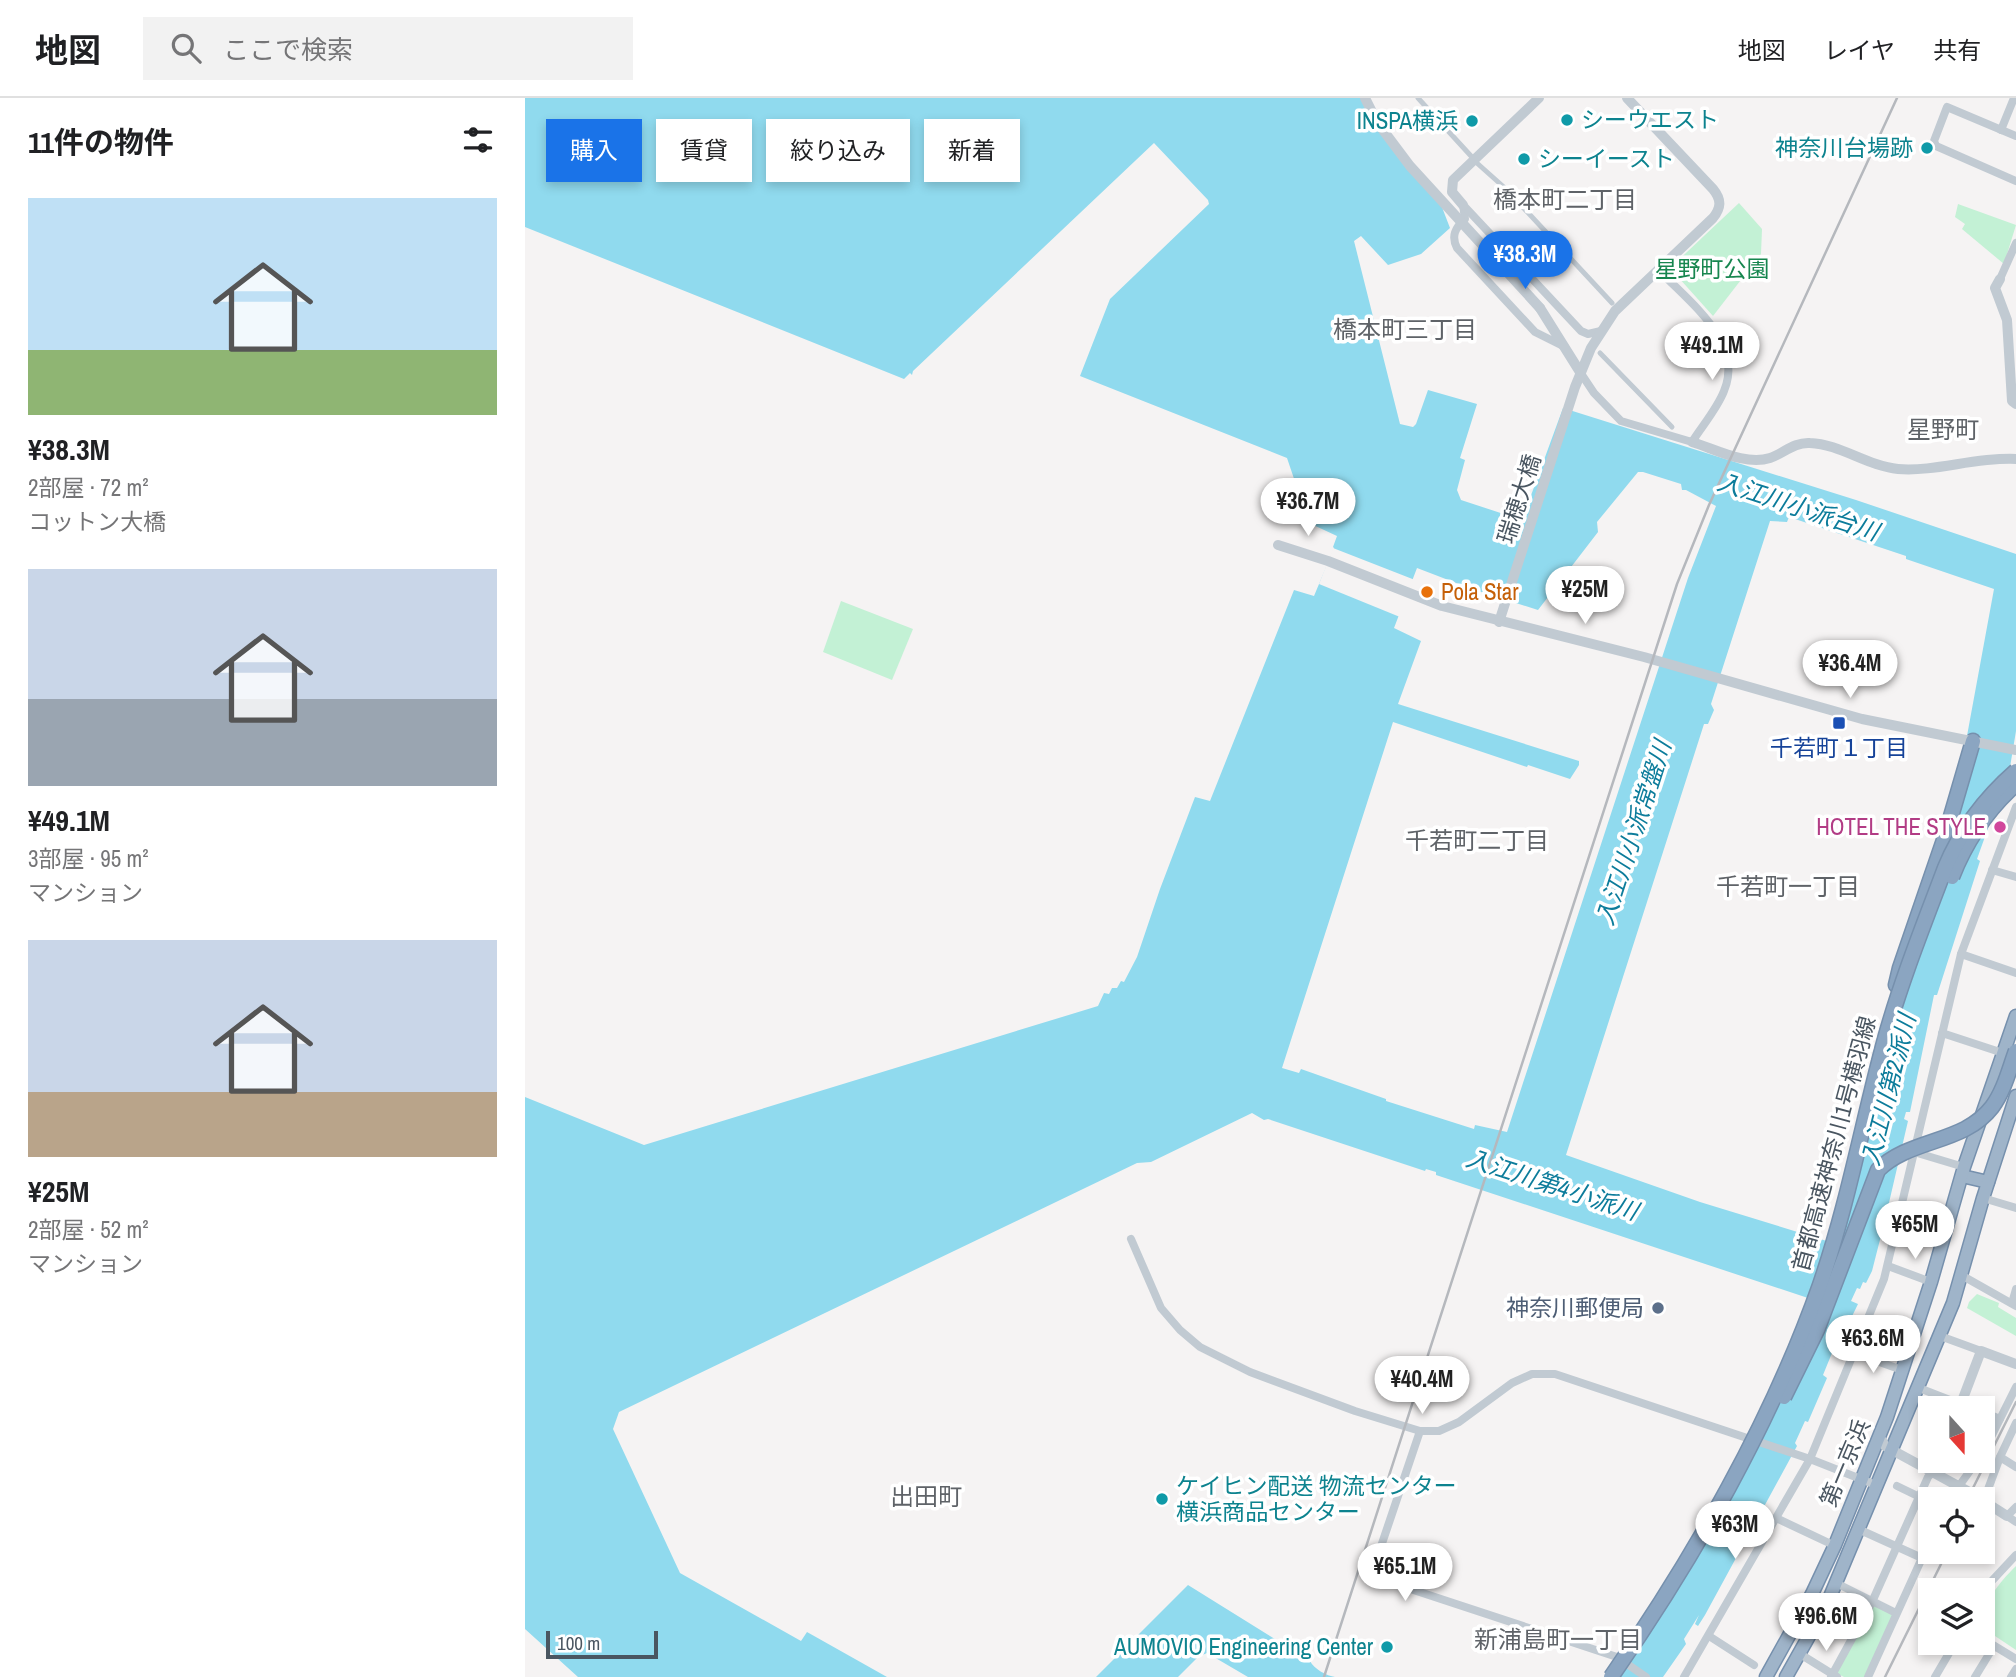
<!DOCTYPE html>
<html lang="ja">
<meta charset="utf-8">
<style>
:root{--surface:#fff;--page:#f2f2f2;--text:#202124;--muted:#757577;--line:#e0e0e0;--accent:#1a73e8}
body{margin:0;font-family:"Archivo Narrow","Noto Sans JP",sans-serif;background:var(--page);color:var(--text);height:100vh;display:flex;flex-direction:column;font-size:26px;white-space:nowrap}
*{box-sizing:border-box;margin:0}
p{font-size:23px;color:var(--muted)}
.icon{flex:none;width:38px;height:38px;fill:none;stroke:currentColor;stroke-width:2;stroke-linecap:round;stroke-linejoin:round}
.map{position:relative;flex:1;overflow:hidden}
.sheet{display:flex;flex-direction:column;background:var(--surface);width:525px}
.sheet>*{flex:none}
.guide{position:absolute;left:21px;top:21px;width:665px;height:63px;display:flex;gap:14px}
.needle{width:46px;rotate:159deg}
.fabs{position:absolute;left:1393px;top:1298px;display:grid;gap:14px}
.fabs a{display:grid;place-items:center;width:77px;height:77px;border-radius:0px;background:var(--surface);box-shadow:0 4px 10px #0003;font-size:35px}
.scale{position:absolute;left:21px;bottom:18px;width:112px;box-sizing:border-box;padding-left:7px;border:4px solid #4a5661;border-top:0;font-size:19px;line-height:24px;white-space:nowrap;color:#4a5661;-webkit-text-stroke:5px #fff;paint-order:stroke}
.price{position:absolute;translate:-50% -60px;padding:0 16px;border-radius:24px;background:#fff;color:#222;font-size:23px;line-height:46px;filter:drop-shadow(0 2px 4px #0008)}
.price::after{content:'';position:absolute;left:50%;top:42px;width:21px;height:16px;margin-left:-10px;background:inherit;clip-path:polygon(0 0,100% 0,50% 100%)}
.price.selected{background:var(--accent);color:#fff}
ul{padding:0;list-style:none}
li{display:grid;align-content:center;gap:14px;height:371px;padding:0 28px}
li span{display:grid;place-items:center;height:217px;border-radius:0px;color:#555}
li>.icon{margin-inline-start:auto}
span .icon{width:126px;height:126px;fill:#fffc;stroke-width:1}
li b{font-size:30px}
h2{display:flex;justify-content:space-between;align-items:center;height:84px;padding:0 28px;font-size:30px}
.tag{padding:0 24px;border-radius:0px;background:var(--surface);box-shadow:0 4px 10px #0003;font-size:24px;line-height:63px}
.tag.selected{background:var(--accent);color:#fff}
header{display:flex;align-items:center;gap:42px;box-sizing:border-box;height:98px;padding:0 35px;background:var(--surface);border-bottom:2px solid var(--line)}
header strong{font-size:33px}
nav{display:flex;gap:38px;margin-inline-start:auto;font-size:24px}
.search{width:490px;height:63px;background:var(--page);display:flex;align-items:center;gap:18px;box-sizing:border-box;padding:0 24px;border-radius:0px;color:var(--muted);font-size:26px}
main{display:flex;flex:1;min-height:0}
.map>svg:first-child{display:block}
</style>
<header>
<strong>地図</strong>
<div class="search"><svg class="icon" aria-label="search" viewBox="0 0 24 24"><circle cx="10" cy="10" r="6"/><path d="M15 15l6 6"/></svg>ここで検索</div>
<nav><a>地図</a><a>レイヤ</a><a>共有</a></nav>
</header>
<main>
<section class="sheet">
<h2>11件の物件<svg class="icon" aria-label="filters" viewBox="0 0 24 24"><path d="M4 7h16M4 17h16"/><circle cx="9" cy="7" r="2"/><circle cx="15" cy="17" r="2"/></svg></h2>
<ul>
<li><span style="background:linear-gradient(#bfe0f5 70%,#8fb573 0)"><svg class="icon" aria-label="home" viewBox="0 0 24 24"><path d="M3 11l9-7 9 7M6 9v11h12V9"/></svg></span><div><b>¥38.3M</b><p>2部屋 · 72 m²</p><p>コットン大橋</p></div></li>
<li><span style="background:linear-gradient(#c9d6e8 60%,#9aa5b1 0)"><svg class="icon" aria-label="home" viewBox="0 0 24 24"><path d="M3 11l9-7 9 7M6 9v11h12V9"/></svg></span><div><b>¥49.1M</b><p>3部屋 · 95 m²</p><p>マンション</p></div></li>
<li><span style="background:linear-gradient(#c9d6e8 70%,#b9a48a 0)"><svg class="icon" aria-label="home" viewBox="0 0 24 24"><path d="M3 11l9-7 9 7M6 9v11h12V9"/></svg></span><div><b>¥25M</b><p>2部屋 · 52 m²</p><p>マンション</p></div></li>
</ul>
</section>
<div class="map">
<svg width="1491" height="1579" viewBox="0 0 1491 1579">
<rect width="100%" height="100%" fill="#f5f3f3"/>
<!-- green -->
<g fill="#c3f1d5">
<polygon points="1214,105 1237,131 1236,156 1188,218 1145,170"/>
<polygon points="1433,106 1491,127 1479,166 1437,131 1440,126 1430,119"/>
<polygon points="316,503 388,531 367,582 298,554"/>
<polygon points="1452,1196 1474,1205 1473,1209 1491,1220 1491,1238 1442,1210 1444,1204"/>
<path d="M1491 1468V1552L1458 1530C1458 1503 1473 1486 1491 1468Z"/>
<polygon points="1349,1507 1367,1516 1368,1518 1340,1579 1319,1579 1311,1575"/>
</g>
<!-- water -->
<g fill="#90daee" fill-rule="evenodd">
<path d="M0 0H838L915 104 925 130 896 156 863 167 836 138 829 143 875 326 888 329 891 326 903 292 952 306 935 360 940 362 932 392 936 402 997 422 1038 310 1331 402 1491 456V633L1485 669 1452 761 1455 763 1412 897H1409L1385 1014H1381L1379 1021 1383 1023 1363 1109H1358L1355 1125 1359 1126 1347 1173 1341 1185 1338 1184 1335 1191 1332 1190 1326 1203 1333 1206 1315 1243 1317 1245 1314 1251 1309 1250 1298 1277 1302 1280 1283 1324 1280 1323 1270 1345 1272 1348 1180 1517 1173 1528 1170 1526 1174 1517 1159 1541 1161 1546 1138 1579H1082L1119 1526 1221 1345 1273 1229 1283 1200 911 1077V1074L901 1071 900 1073 743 1021 739 1022 727 1015 626 1064 612 1065 94 1314 88 1331 155 1475 276 1543 282 1534 362 1579H53L0 1531V999L119 1047 573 908 579 895 584 896 587 890H592L596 883 599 884 612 859 635 791 670 699 685 703 769 492 789 498 809 450 808 449 812 438 784 425 762 360 555 278 585 201 684 106 683 102 629 45 388 273 387 277 385 275 379 281 0 129ZM1113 374H1118L1156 386 1157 392H1161L1191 408 1163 480 982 1034 950 1027 949 1031 861 1003V1001L776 971 774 975 757 970 868 624 1002 669 1003 667 1045 681 1054 667V663L873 606 896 543 869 530 892 470 939 488 941 483 946 485 950 492 1013 512 1073 434 1072 424ZM1264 419 1381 458V461L1469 491 1437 665 1373 880 1354 934 1305 1144 1175 1104 1041 1057 1179 626H1183L1189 612 1186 606 1245 423 1262 424Z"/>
<path d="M663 1487 785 1563C789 1571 802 1578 810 1579H723L682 1555 673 1559 653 1579H571Z"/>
</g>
<!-- pier -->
<polygon fill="#f5f3f3" points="808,450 890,482 875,519 794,486"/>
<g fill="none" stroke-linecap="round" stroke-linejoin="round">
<!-- trunk casing -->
<g stroke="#7690ad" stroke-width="15">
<g id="trunk">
<polyline points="1437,1078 1463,1084"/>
<polyline points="1241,1579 1287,1496 1310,1447 1362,1319 1406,1184 1439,1069 1491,918"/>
<polyline points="1261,1579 1302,1506 1428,1205 1458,1100 1491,998"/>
</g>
</g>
<!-- motorway casing -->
<g stroke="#7690ad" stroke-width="17">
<polyline id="motorway" points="1371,887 1375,870 1420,739 1448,643"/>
</g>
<!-- pedestrian -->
<g stroke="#c1cad2" stroke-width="5">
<polyline points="893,0 946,58"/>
<polyline points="953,66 981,91 1087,205"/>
<polyline points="1075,255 1147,329"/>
</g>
<!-- minor -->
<g stroke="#c1cad2" stroke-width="8">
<polyline points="1476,32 1489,0"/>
<polyline points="1491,38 1422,9 1409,43 1411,48 1491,83"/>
<path d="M938 107 940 121C930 130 926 138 932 150L1010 234 1040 249"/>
<polyline points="940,109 1056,233 1063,236 1076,233"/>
<polyline points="1475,181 1491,145"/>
<path d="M1055 274 1069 295 1096 323 1167 344C1177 328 1192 311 1199 293 1220 243 1162 203 1133 171"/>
<polyline points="1467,772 1491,779"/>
<polyline points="1436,856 1491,875"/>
<polyline points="1417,935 1478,955"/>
<polyline points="1389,1054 1439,1069"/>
<polyline points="1458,1100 1491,1110"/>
<polyline points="606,1141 636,1210 655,1232 675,1249 725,1274 830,1313 895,1333 914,1333 934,1324 987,1285 1007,1276 1030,1276 1285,1361 1351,1387"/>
<polyline points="1363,1168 1406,1184"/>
<polyline points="1436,1177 1491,1208"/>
<polyline points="1487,1205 1491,1191"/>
<polyline points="1415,1238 1456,1253"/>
<polyline points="1329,1255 1377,1272"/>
<polyline points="1394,1290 1448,1311"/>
<polyline points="1458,1314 1475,1321"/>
<polyline points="895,1333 846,1478 1092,1559 1121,1579"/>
<polyline points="1458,1355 1491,1289"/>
<polyline points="1475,1359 1491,1369"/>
<polyline points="1372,1388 1405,1404"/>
<polyline points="1434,1388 1452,1363"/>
<polyline points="1459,1402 1475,1359 1491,1325"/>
<polyline points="1491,1409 1482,1418 1491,1424"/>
<polyline points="1251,1420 1304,1445"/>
<polyline points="1333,1431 1397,1460"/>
<polyline points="1311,1485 1371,1515"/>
<polyline points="1458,1498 1463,1487 1491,1457"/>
<polyline points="1184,1538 1229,1567"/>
<polyline points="1458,1541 1491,1561"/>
<polyline points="1275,1556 1312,1579"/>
<polyline points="1159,1579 1285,1361 1359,1181 1436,856 1491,709"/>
<polyline points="1306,1579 1347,1504 1403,1379 1408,1374"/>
<polyline points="1343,1579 1397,1460 1405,1436"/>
<polyline points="1410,1579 1430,1545"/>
<polyline points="1450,1579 1469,1548"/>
<polyline points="1486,1579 1491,1571"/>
</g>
<!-- tertiary -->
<g stroke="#c1cad2" stroke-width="10">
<polyline points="938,107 927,94 928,82 1014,0"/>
<polyline points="1475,181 1470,190 1482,222 1487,303 1491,306"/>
<polyline points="1015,210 1055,274"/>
<path d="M1167 344C1190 351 1221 368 1245 360 1259 355 1269 344 1285 345 1315 346 1342 368 1373 371 1411 374 1450 359 1491 361"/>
<polyline points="753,447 803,463 917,508 1119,559 1337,621 1491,652"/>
<path d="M974 524 1050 289 1066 250 1090 213 1188 120C1196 110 1197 102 1188 91L1102 0"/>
<polyline points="1434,1311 1456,1253 1491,1266"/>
<polyline points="1354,1338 1360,1348 1367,1352 1446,1395 1482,1418"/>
</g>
<!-- trunk -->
<use href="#trunk" stroke="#9fb4c9" stroke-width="12"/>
<!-- motorway -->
<use href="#motorway" stroke="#8ba5c1" stroke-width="14"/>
<!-- rail -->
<g stroke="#b5b8bd" stroke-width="2.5">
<polyline points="1442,1402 1491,1304"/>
<polyline points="799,1579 1152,486 1184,407 1372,0"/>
<polyline points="1360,1579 1422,1454"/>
</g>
<!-- motorway-bridge casing -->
<g stroke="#7690ad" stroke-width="17" stroke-linecap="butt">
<g id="motorway-bridge">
<path d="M1427 779C1441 743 1462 712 1491 686"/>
<path d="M1259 1299 1292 1232 1353 1072C1385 1040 1439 1046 1467 1009 1479 993 1484 972 1491 953"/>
<path d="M1086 1579C1169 1460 1247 1323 1295 1187 1323 1106 1338 1022 1360 941 1376 883 1399 826 1420 770 1436 731 1459 701 1491 673"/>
</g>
</g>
<!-- tertiary-bridge -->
<polyline stroke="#c1cad2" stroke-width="10" points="840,0 852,24 885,68 1015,210"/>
<!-- motorway-bridge -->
<use href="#motorway-bridge" stroke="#8ba5c1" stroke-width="14"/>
</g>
<!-- markers -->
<g fill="#0f9aa8" stroke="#fff" stroke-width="2.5">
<circle cx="1042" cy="22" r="7"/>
<circle cx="947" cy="23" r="7"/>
<circle cx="1402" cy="50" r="7"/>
<circle cx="999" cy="61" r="7"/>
<circle cx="637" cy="1401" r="7"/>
<circle cx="862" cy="1549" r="7"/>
</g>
<circle fill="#e8710a" stroke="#fff" stroke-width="2.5" cx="902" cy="494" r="7"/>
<rect fill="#1a4fb4" stroke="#fff" stroke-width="2.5" x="1307" y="618" width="14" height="14" rx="3.5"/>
<circle fill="#d1479c" stroke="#fff" stroke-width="2.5" cx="1475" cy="729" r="7"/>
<circle fill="#5c6f8a" stroke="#fff" stroke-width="2.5" cx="1133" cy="1210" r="7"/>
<g text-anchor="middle" stroke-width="7" stroke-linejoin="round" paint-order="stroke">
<!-- culture labels -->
<g font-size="23" fill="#0d838f" stroke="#fff" text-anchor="start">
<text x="1056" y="30">シーウエスト</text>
<text x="933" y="31" text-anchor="end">INSPA横浜</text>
<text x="1388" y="58" text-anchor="end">神奈川台場跡</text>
<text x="1013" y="69">シーイースト</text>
<text x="651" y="1396">ケイヒン配送 物流センター<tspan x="651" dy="26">横浜商品センター</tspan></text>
<text x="848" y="1557" text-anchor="end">AUMOVIO Engineering Center</text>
</g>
<!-- park labels -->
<g font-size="23" fill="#17864f" stroke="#fff">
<text x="1187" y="179">星野町公園</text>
</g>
<!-- street labels -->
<g font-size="23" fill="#4a5661" stroke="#fff">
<text transform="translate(994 401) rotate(-72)" y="8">瑞穂大橋</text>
<text transform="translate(1309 1046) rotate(-75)" y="8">首都高速神奈川1号横羽線</text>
<text transform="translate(1320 1365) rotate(-67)" y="8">第一京浜</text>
</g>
<!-- food labels -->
<g font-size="23" fill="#c56008" stroke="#fff" text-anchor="start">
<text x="916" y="502">Pola Star</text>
</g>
<!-- transit labels -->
<g font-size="23" fill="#164399" stroke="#fff">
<text x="1314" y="658">千若町１丁目</text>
</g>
<!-- hotel labels -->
<g font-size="23" fill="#b23c85" stroke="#fff" text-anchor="end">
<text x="1461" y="737">HOTEL THE STYLE</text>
</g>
<!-- service labels -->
<g font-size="23" fill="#4e5e75" stroke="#fff" text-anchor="end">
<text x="1119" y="1218">神奈川郵便局</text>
</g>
<!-- neighbourhood labels -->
<g font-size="24" fill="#5f6368" stroke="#fff">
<text x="1040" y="110">橋本町二丁目</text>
<text x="880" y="240">橋本町三丁目</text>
<text x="1418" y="340">星野町</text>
<text x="952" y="751">千若町二丁目</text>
<text x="1263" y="797">千若町一丁目</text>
<text x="401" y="1407">出田町</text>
<text x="1033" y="1550">新浦島町一丁目</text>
</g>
<!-- water labels -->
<g font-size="24" font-style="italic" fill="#0c7c9b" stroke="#fff">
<text transform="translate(1273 409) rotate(18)" y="8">入江川小派台川</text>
<text transform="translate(1109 735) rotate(-72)" y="8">入江川小派常盤川</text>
<text transform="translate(1364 992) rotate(-76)" y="8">入江川第2派川</text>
<text transform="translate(1027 1087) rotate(18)" y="8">入江川第4小派川</text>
</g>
</g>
</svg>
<div class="fabs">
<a><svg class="needle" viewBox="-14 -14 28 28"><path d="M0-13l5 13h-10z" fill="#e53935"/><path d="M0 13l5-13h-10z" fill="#757577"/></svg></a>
<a><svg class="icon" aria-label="locate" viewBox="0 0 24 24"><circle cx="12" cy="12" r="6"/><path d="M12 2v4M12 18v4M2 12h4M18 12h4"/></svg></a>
<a><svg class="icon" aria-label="layers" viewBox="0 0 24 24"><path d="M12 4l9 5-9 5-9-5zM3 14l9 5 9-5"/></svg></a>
</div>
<div class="scale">100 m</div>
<b class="price selected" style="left:1000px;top:193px">¥38.3M</b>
<b class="price" style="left:1187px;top:284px">¥49.1M</b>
<b class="price" style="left:783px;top:440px">¥36.7M</b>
<b class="price" style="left:1060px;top:528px">¥25M</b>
<b class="price" style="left:1325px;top:602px">¥36.4M</b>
<b class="price" style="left:1390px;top:1163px">¥65M</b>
<b class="price" style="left:1348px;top:1277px">¥63.6M</b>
<b class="price" style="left:897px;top:1318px">¥40.4M</b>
<b class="price" style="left:1210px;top:1463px">¥63M</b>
<b class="price" style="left:880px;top:1505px">¥65.1M</b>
<b class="price" style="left:1301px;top:1555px">¥96.6M</b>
<div class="guide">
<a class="tag selected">購入</a>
<a class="tag">賃貸</a>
<a class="tag">絞り込み</a>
<a class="tag">新着</a>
</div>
</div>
</main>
